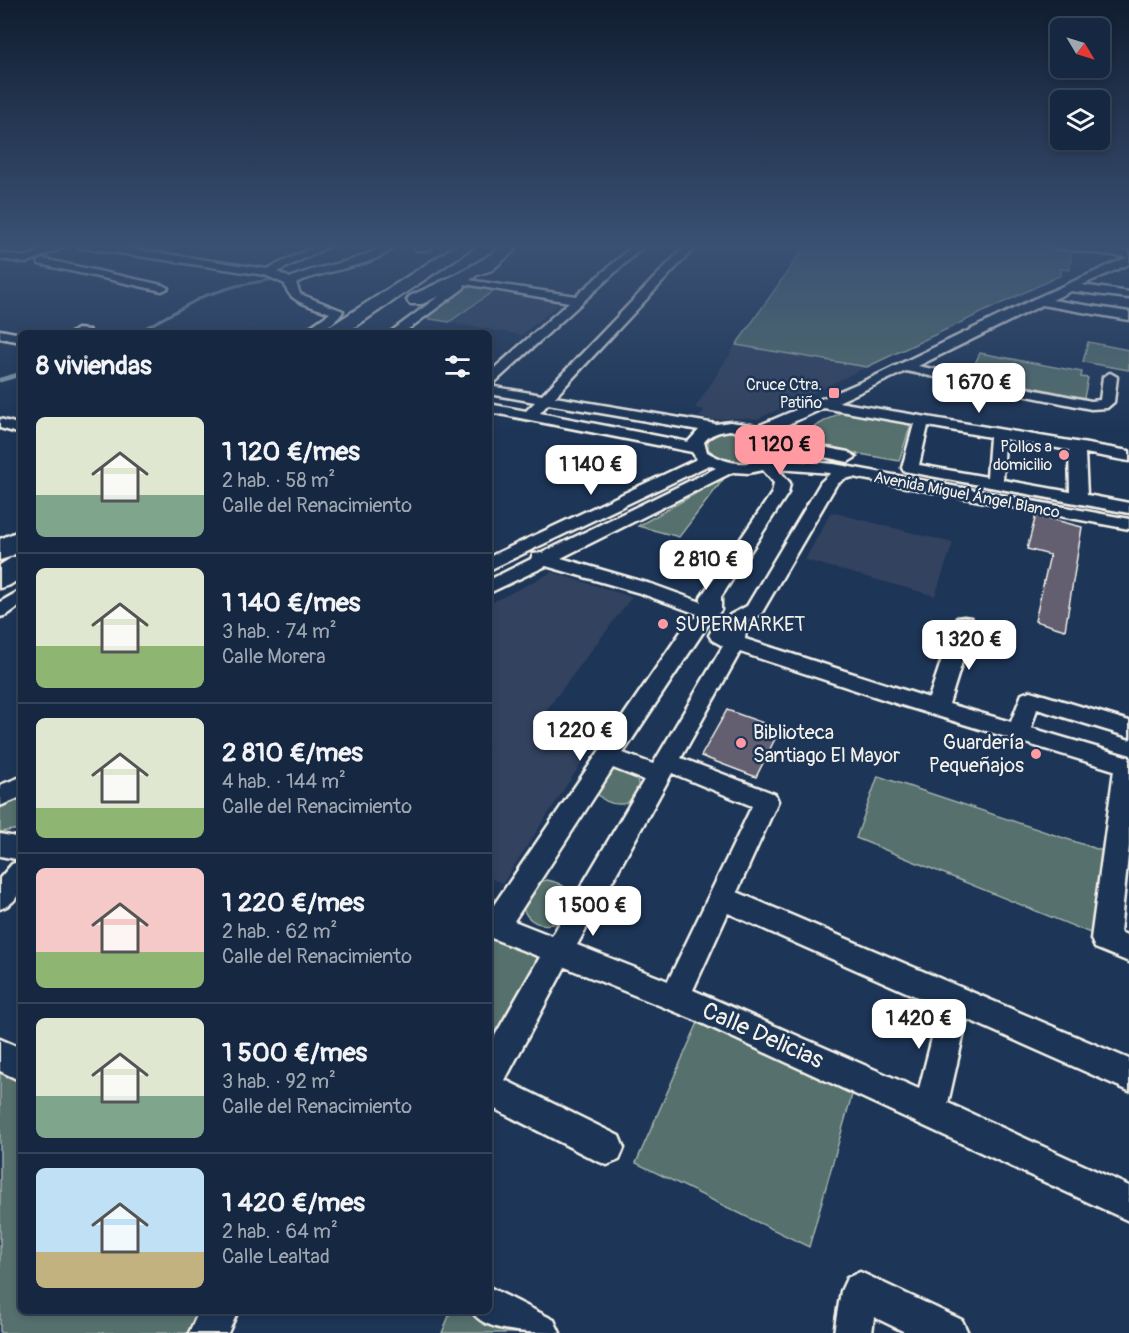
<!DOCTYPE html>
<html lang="es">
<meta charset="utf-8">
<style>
:root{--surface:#162841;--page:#1f3048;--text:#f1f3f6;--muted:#9ea6b1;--line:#35445a;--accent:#ff9aa2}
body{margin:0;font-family:Pangolin,sans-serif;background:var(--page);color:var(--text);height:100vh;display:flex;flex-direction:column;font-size:22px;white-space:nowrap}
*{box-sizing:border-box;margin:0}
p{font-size:20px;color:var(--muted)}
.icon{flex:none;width:33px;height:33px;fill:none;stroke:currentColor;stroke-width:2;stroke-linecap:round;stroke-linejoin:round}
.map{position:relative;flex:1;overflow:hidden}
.sheet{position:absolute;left:18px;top:330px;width:474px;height:984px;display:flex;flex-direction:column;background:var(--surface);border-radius:9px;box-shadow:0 3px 9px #0003,0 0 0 2px var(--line)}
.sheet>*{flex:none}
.needle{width:39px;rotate:128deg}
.fabs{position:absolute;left:1050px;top:18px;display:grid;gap:12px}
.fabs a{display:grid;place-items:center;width:60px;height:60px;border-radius:9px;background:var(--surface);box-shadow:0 3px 9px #0003,0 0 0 2px var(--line);font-size:30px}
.price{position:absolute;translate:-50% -51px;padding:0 14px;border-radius:12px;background:#fff;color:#222;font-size:20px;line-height:39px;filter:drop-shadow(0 2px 3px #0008)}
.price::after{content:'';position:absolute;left:50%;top:36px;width:18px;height:14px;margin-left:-9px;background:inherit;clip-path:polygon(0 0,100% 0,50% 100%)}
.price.active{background:var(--accent);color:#111}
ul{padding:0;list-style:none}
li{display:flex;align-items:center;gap:18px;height:150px;padding:0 18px}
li+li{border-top:2px solid var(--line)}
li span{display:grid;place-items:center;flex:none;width:168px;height:120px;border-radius:9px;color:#555}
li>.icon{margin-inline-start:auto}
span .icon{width:72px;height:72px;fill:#fffc;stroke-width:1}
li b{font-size:26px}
h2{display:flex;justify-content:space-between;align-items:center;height:72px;padding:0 18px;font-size:26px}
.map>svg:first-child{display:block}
</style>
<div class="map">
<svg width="1129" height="1333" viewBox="0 0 1129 1333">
<rect width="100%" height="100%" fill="#1d3557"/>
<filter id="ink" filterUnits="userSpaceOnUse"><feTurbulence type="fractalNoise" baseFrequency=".0167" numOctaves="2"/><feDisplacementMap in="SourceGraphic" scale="12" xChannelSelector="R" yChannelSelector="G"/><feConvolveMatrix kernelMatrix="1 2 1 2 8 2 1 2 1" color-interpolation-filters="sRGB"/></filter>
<g filter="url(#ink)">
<!-- built -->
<g fill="#32425f">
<polygon points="469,285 562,301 522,335 424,318"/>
<polygon points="736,345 867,367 758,419 733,418 711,420 699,417 704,410 695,408"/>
<polygon points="831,512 953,543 935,596 805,560"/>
<polygon points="552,572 632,597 541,717 597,739 503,883 489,878 489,604"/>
</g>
<!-- green -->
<g fill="#55706d" stroke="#a4b0aa" stroke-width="1.5">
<polygon points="807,244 1013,244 1071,251 1070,270 1061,269 1061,275 867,367 736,345"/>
<polygon points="469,285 495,290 449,322 424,318"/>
<polygon points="1088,342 1129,350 1129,370 1083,362"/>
<polygon points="980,353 1082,372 1081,377 1088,378 1084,398 969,376"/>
<polygon points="841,412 911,424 899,461 809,445 803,433"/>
<path d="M738 431 757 436 767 445 765 455C748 466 723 463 708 449V440L720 433Z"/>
<polygon points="725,477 679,537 638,526"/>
<path d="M615 768 636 777C649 807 604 815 593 786L604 770Z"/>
<polygon points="878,776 1115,855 1105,939 856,838"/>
<polygon points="21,798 21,829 0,832 0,807"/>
<path d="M547 880C562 883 569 888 574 902L561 922C541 928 527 924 521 903L534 883Z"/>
<polygon points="489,924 559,950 489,1077"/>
<polygon points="704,1009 857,1077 809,1247 636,1163"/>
<polygon points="0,1054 21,1065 21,1311 219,1311 208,1333 0,1333"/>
<polygon points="489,1306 541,1333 442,1333 451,1311 489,1311"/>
</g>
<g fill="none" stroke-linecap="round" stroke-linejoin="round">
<!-- stream-far1 -->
<polyline stroke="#87a0ad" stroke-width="3" points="136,333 204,296 236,286 274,279"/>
<!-- stream -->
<polyline stroke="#87a0ad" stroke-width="4.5" points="0,380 21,374"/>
</g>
<!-- building -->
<g fill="#635f71" stroke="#f4f1e8" stroke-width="1.5">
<polygon points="1036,515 1082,527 1065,630 1035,621 1050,555 1027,549"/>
<polygon points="727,710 780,729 756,777 701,756"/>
</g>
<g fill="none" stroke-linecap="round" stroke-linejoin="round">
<!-- street casing -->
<g stroke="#f4f1e8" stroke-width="5">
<g id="street">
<polygon points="57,244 71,244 26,263 0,259 0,253 25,257"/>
<path d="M74 244H99L267 269 320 244H333L277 272 290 278C313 267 339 265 363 256 376 251 383 244 398 244 372 269 328 268 296 283L300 294 343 311C335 326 316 333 301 333L330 313C313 306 288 303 285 284L265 275 79 247Z"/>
<polygon points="635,244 646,244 494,383 489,384 489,373 569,302 465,284 464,288 403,333 389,333 454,285 455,278 576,296"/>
<path d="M687 244H698L555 397 716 424 730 422 758 426 875 376 1034 299 1128 257 1048 247 1043 244H1072L1129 251V264L1082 285 1129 292V298L1071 291 1052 300 1129 312V320L1042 305 918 366 1091 401 1100 400 1103 377 1110 373 1117 377 1114 402 1107 408 1091 409 906 371 838 402 1129 451V461L1085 453 1087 495 1129 503V513L904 471 902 468 914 424 824 408 771 432 781 439 848 452 856 457 848 462 786 449 782 460 834 464 1129 519V529L853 477 844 479 836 485 761 614 743 624 746 628 745 639 929 698 954 623 957 618 964 617 971 618 974 623 949 704 1011 722 1022 694 1030 691 1129 721V737L1037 709 1031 728 1129 757V846L1120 932 1129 936V962L1095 948 1091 939 1114 770 898 704 740 652 681 758 775 794 778 801 737 892 1129 1059V1091L967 1019 948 1103 1129 1186V1221L693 1019 565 967 505 1080 619 1136 624 1148 619 1160 607 1165 595 1160 489 1106V1046L540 957 489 937V912L680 633C688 623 692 615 706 618L709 623 623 753 653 764 723 646 712 640 709 635 712 630 719 628 726 630 730 623 727 619 730 615 747 606 821 482 831 473 778 469 790 483 788 493 721 597V610L718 614 707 617 700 615 640 593 546 566 489 593V580L531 559 533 554 542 553 716 468 709 465 489 570V557L697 459 692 452 489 412V404L526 411 535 402 489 394V386L542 395ZM548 404 699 430 688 442 540 413ZM928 426 990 437 987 477 919 465ZM730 430 759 437 771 448 770 454C750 469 727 464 707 452L704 442C711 433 719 432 730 430ZM1005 439 1069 450 1070 492 1003 480ZM763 470 774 483 772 493 701 597V602L654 585 561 558 733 472 749 473ZM613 768 644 780 552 936 514 921ZM672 773 752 806 668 981 577 945ZM728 913 940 1007 919 1089 693 990Z"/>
<polygon points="43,259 162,285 168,288 162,291 39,264 38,262"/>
<polygon points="77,329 89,330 91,333 71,333"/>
<polygon points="0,330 21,334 21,342 0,338"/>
<polygon points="0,419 21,425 21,434 0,428"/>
<polygon points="21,590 21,605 7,615 0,617 0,602"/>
<polygon points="21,777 21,797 0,806 0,785"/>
<polygon points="0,834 21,838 21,860 0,856"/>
<path d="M21 861C21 883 25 900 0 909V878L12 864Z"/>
<polygon points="0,1039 21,1048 21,1081 0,1071"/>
<polygon points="860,1272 962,1320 968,1333 907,1333 874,1317 872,1333 834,1333 841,1291 847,1278"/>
<path d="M489 1287 554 1320 560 1333C534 1333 484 1333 472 1311H489Z"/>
<polygon points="199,1311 238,1311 228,1333 189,1333"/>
</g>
</g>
<!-- primary casing -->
<g stroke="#f4f1e8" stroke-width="5">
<g id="primary">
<polygon points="417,244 433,244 429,250 417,250 415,247"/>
<polygon points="458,244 477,244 346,333 323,333 326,329"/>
<path d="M499 244H515L516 249 492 270 477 275 465 284 422 304H410L407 300 410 296C441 282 472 268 500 248Z"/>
<polygon points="21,530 21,550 10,557 0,560 0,539"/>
<polygon points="21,555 21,578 10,585 0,588 0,565 11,558"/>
</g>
</g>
<!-- street -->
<use href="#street" fill="#1d3557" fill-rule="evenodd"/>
<!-- primary -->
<use href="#primary" fill="#1d3557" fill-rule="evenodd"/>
</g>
</g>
<!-- sky -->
<linearGradient id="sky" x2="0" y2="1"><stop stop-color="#101d30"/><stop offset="0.57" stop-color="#3a5174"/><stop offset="1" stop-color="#3a5174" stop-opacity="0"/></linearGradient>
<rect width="1129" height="431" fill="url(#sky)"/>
<!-- markers -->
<g fill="#ff9aa2" stroke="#1d3557" stroke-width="2">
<rect x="828" y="387" width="12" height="12" rx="3"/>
<circle cx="1064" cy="455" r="6"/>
<circle cx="663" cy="624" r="6"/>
<circle cx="741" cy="743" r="6"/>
<circle cx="1036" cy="754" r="6"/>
</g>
<g text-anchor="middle" stroke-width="5" stroke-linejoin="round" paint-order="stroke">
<!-- far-poi labels -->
<g font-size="16" fill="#f4f1e8" stroke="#1d3557" text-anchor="end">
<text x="822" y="390">Cruce Ctra.<tspan x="822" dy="18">Patiño</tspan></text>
<text x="1052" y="452">Pollos a<tspan x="1052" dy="18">domicilio</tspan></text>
</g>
<!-- far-street labels -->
<g font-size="16" fill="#f4f1e8" stroke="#1d3557">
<text transform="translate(967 494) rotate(11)" y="6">Avenida Miguel Ángel Blanco</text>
</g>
<!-- poi labels -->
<g font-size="20" fill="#f4f1e8" stroke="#1d3557" text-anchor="start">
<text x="675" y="631">SUPERMARKET</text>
<text x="753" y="739">Biblioteca<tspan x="753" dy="23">Santiago El Mayor</tspan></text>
<text x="1024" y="749" text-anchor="end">Guardería<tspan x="1024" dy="23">Pequeñajos</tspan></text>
</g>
<!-- near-street labels -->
<g font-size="24" fill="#f4f1e8" stroke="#1d3557">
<text transform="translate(763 1035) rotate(24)" y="8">Calle Delicias</text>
</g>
</g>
</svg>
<div class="fabs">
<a><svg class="needle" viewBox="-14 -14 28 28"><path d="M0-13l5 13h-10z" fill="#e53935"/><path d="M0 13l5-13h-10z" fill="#9ea6b1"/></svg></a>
<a><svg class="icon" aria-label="layers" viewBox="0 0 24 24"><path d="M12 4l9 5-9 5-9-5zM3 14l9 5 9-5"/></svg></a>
</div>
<b class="price" style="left:979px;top:414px">1 670 €</b>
<b class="price active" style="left:780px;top:476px">1 120 €</b>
<b class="price" style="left:591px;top:496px">1 140 €</b>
<b class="price" style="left:706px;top:591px">2 810 €</b>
<b class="price" style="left:969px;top:671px">1 320 €</b>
<b class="price" style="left:580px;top:762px">1 220 €</b>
<b class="price" style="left:593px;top:937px">1 500 €</b>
<b class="price" style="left:919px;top:1050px">1 420 €</b>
<section class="sheet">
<h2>8 viviendas<svg class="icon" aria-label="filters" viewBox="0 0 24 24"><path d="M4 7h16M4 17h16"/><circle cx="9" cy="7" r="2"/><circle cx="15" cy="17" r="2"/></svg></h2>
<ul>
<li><span style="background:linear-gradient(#dfe7d0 65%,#7fa58c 0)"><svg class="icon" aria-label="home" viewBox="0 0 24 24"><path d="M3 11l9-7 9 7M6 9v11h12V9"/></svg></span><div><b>1 120 €/mes</b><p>2 hab. · 58 m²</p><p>Calle del Renacimiento</p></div></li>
<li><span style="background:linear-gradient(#dfe7d0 65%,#8fb573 0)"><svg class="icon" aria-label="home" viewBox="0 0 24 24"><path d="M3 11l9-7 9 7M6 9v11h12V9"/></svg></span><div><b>1 140 €/mes</b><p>3 hab. · 74 m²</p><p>Calle Morera</p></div></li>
<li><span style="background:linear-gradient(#dfe7d0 75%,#8fb573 0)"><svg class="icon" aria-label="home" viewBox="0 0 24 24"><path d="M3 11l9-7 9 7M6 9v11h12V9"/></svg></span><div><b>2 810 €/mes</b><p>4 hab. · 144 m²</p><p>Calle del Renacimiento</p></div></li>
<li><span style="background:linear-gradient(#f6c9c9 70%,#8fb573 0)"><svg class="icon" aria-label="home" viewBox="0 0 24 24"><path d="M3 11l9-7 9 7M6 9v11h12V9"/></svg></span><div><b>1 220 €/mes</b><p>2 hab. · 62 m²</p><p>Calle del Renacimiento</p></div></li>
<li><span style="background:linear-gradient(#dfe7d0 65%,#7fa58c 0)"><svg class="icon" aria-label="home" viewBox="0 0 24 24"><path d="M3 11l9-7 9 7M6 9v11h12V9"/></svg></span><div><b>1 500 €/mes</b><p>3 hab. · 92 m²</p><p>Calle del Renacimiento</p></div></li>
<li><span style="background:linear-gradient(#bfe0f5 70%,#c2b280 0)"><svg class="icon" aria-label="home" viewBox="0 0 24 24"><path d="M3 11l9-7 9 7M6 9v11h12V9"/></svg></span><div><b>1 420 €/mes</b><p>2 hab. · 64 m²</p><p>Calle Lealtad</p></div></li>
</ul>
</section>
</div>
